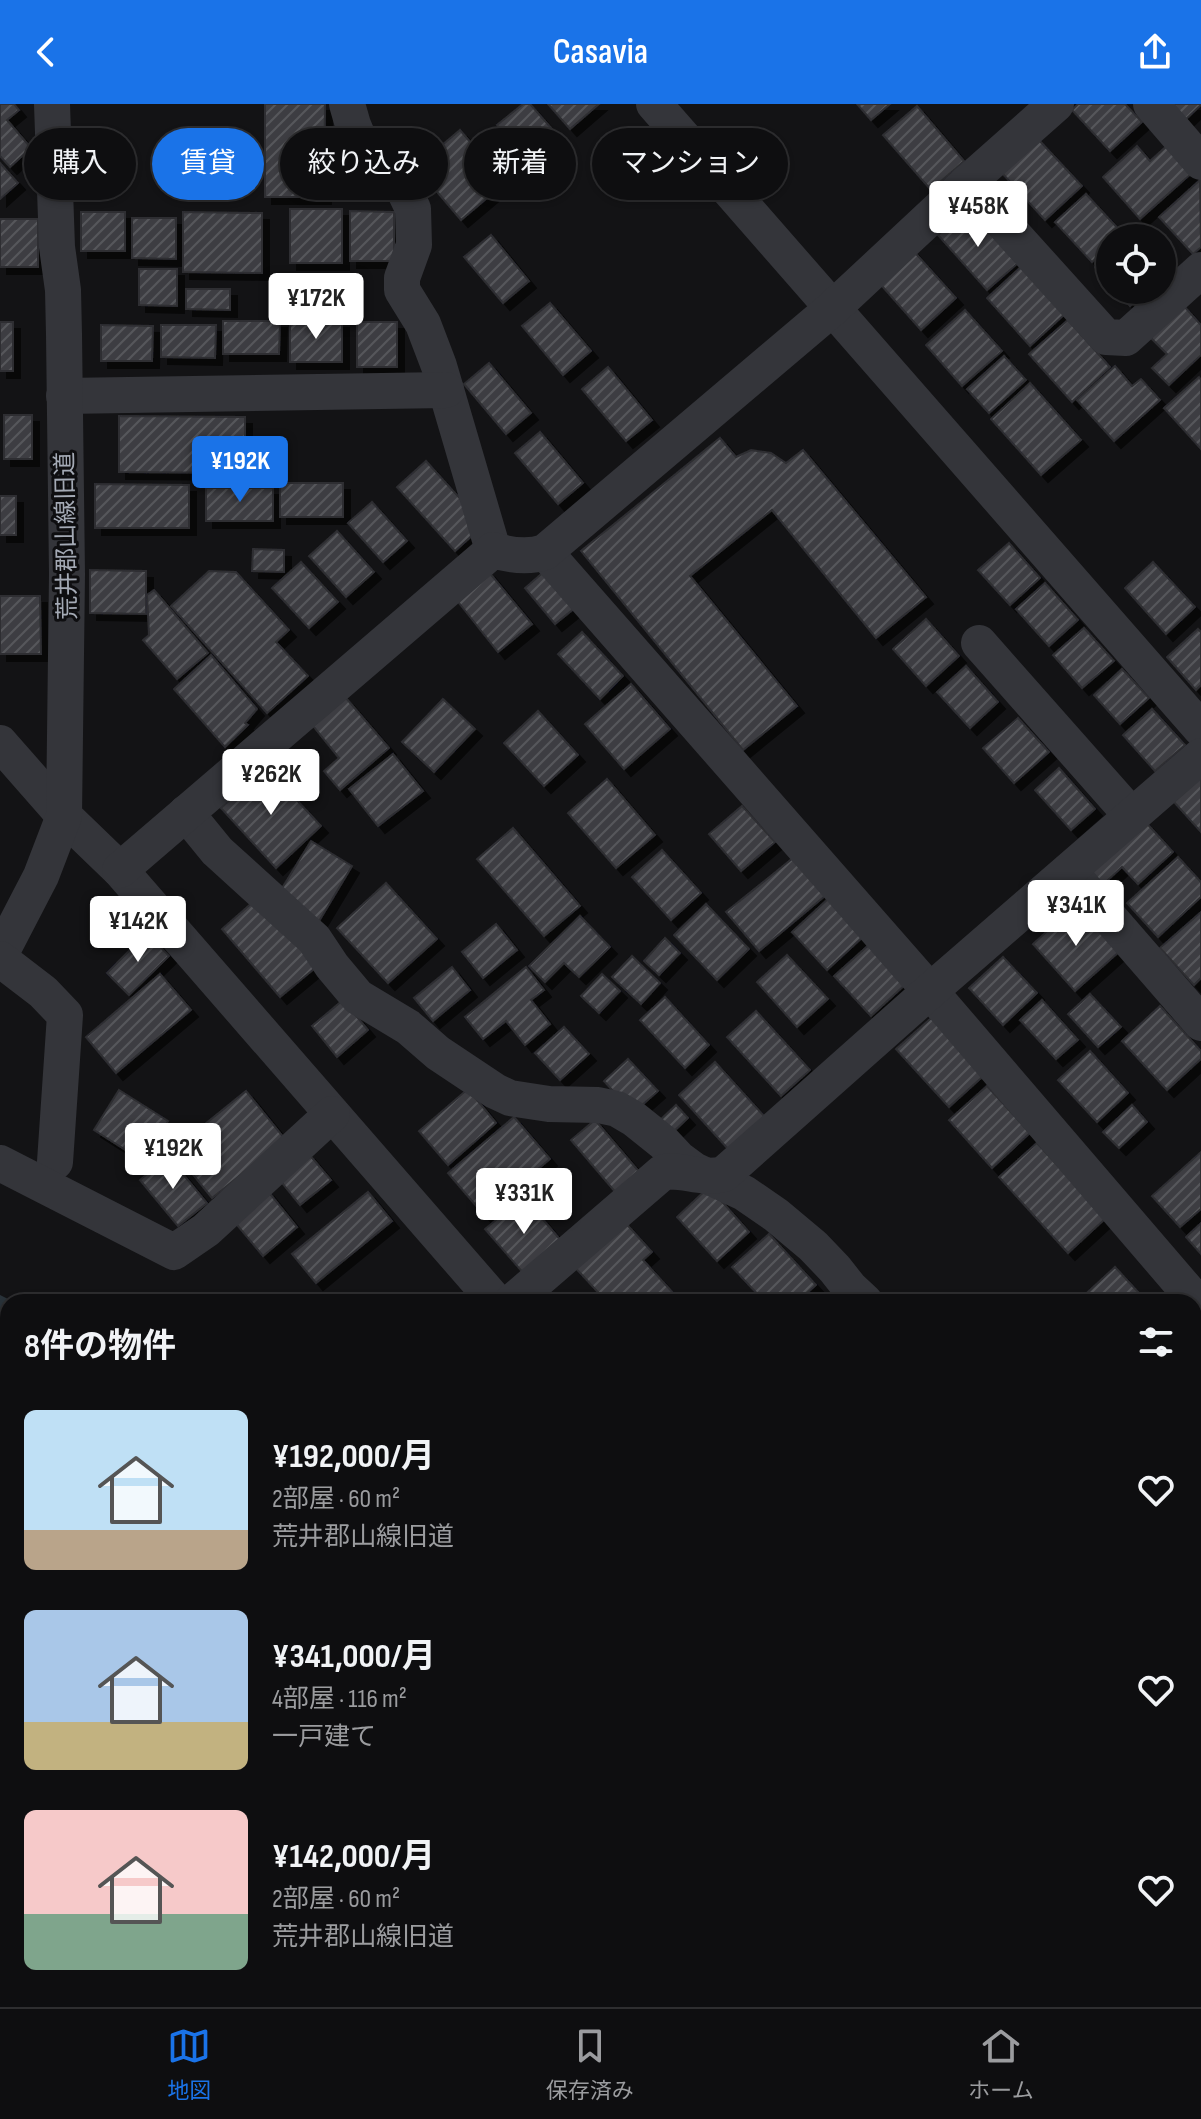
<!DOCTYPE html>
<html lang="ja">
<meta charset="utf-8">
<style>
:root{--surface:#0e0e10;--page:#1c1c1e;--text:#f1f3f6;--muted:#9b9c9f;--line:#2e2e30;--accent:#1a73e8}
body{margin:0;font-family:"Sofia Sans Condensed","Noto Sans JP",sans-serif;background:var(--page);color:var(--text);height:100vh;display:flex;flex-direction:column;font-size:30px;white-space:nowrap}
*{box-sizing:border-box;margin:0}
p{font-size:26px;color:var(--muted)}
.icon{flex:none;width:44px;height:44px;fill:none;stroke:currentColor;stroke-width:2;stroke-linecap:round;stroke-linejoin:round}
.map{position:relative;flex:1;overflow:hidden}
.details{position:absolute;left:0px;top:1190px;width:1202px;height:714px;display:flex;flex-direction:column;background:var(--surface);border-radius:24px 24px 0 0;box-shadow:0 2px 6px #0004,0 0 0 2px var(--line)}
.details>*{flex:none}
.top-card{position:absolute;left:24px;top:24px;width:800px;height:72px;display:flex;gap:16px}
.buttons{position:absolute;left:1096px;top:120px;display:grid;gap:16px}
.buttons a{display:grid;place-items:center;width:80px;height:80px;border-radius:50%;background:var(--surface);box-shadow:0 2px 6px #0004,0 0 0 2px var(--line);font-size:40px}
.price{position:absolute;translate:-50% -68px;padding:0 18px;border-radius:8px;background:#fff;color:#222;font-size:26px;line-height:52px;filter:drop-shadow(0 2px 4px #0008)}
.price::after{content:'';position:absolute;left:50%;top:48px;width:24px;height:18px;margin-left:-12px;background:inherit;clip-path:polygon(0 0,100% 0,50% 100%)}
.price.on{background:var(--accent);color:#fff}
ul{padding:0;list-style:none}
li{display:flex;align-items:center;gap:24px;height:200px;padding:0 24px}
li span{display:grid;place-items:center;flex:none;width:224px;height:160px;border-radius:12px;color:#555}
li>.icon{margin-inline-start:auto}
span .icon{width:96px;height:96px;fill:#fffc;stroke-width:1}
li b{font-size:34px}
h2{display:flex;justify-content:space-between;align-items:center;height:96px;padding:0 24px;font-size:34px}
.tag{padding:0 28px;border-radius:36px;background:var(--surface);box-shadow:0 2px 6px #0004,0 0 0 2px var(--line);font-size:28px;line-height:72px}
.tag.on{background:var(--accent);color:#fff}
header{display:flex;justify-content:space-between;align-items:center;height:104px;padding:0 24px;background:var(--accent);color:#fff;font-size:36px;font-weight:600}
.tabs{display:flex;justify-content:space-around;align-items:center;height:112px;border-top:2px solid var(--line);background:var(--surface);font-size:22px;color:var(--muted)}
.tabs a{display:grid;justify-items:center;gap:4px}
.tabs .on{color:var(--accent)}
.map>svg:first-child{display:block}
</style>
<header><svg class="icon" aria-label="back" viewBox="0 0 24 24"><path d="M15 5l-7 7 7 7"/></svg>Casavia<svg class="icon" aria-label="share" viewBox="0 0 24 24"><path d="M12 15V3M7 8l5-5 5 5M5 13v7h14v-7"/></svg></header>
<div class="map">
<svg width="1201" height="1903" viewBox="0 0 1201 1903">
<defs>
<pattern id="water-ripples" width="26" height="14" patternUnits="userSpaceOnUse" patternTransform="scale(2)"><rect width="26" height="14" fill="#293239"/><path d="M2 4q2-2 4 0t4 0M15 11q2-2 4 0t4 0" fill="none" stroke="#454d53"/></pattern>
<pattern id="building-hatch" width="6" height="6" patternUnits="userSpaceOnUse" patternTransform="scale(2)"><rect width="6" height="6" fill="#3d3e42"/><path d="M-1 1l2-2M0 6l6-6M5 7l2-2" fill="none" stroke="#56575b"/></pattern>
<filter id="shadow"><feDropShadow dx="7" dy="7" stdDeviation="0" flood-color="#0009"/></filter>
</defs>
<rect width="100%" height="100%" fill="#131315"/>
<!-- water -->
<g fill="url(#water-ripples)">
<polygon points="0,1191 14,1198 8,1198 8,1322 0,1319"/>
<polygon points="727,1896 880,1896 885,1903 733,1903"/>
</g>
<!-- building -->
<g fill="url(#building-hatch)" stroke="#2d2d31" stroke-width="2" filter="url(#shadow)">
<polygon points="0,0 14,0 19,6 7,16 31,44 10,63 0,52"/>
<polygon points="265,0 325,0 324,93 265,93"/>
<polygon points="523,0 530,0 560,34 530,60 497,21"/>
<polygon points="548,0 599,0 570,25"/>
<polygon points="857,0 890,0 871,16"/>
<polygon points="1078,0 1125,0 1142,18 1110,47 1072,6"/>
<polygon points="1169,0 1201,0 1201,1 1184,17"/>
<polygon points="917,2 964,57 931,86 883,31"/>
<polygon points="460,26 505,79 461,116 416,63"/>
<polygon points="1038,35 1082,82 1045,116 1001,68"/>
<polygon points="1169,40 1194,67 1140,115 1103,73 1137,42 1150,57"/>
<polygon points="0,59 18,79 0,95"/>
<polygon points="1200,76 1201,143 1193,150 1159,113"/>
<polygon points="1086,90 1123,130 1118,134 1110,134 1110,142 1092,158 1055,118"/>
<polygon points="968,104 1018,159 987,186 938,131"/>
<rect x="290" y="105" width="52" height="54"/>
<polygon points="350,107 394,108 394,157 350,157"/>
<rect x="81" y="108" width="44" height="39"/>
<polygon points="183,108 262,109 262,169 183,168"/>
<polygon points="132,114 176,114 176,155 132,154"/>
<rect x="0" y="115" width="38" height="48"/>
<polygon points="491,131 529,177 503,199 464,153"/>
<polygon points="909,142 956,194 921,226 874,173"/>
<polygon points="1110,149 1110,180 1095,163"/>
<polygon points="1023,161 1066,209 1030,242 987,194"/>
<polygon points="139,165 177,165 177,202 139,201"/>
<polygon points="186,185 230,185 230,206 186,205"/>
<polygon points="1116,186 1147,186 1130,202"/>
<polygon points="550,199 591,247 563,271 522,222"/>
<polygon points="1183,201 1201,221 1201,251 1169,281 1152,264 1167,250 1149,232"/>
<polygon points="965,206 1002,247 962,282 926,241"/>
<polygon points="290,216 342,217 342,258 290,258"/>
<polygon points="1068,216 1110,263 1072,298 1029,250"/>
<polygon points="223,217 280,217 279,250 223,250"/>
<rect x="0" y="218" width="13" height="49"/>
<rect x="357" y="218" width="40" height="45"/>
<polygon points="101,221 153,222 152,257 101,257"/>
<polygon points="161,221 216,221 215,254 161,253"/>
<polygon points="1004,252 1026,276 989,309 967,285"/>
<polygon points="489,259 531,309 506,330 464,280"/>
<polygon points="1115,262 1132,282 1141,275 1160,296 1114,337 1077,296"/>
<polygon points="608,263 652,316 626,337 582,285"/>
<polygon points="1199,273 1201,276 1201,345 1164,304"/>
<polygon points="1030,279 1081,336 1041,371 991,315"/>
<rect x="4" y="311" width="28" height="44"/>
<polygon points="119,312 245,313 245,369 119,368"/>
<polygon points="540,328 583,379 558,400 515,349"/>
<polygon points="720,334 736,353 751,346 771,349 786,359 803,346 926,493 876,534 772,406 690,472 797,602 743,646 581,447"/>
<polygon points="426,357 484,421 455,447 397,383"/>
<rect x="280" y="379" width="63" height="34"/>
<polygon points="95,380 189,381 189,424 95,424"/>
<rect x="206" y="384" width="67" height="33"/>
<rect x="0" y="392" width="16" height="39"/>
<polygon points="372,398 407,437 383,458 348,419"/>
<polygon points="337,427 374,468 346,493 309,452"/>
<polygon points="1009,439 1040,474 1010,501 978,466"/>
<polygon points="253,445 284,446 284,468 252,467"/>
<polygon points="301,458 338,498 309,524 272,484"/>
<polygon points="1153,458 1195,503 1166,530 1125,484"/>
<polygon points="90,466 146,467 146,510 90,509"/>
<polygon points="546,466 576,503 555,520 525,484"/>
<polygon points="209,467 236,468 289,526 276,538 308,572 267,609 171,502"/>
<polygon points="488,467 532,520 498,548 455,494"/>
<polygon points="1045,479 1078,516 1049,542 1016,505"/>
<polygon points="154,486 208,549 177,575 143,536 149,531 147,491"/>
<polygon points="0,492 40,492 41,550 0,550"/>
<polygon points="926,515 959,552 926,582 893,545"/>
<polygon points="1084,524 1114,557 1082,584 1053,551"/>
<polygon points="1198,525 1201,528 1201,581 1196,586 1167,553"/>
<polygon points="582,528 623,572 600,595 558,550"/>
<polygon points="211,551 257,605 245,619 248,621 225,643 174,585"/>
<polygon points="966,562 998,598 970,624 937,588"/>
<polygon points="1122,565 1149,594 1120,620 1094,591"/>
<polygon points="631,580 670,625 624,665 585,620"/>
<polygon points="346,594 389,644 340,686 324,667 339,654 313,622"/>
<polygon points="443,595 475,625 434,668 402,638"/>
<polygon points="1152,605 1185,641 1155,667 1123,631"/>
<polygon points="538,607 578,651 544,682 504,639"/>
<polygon points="1018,614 1049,648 1014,679 983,644"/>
<polygon points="393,650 423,687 378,722 349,685"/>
<polygon points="266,663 321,722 276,764 221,704"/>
<polygon points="1059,664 1095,705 1071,726 1035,686"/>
<polygon points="1201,673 1201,728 1174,698"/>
<polygon points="607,675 655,731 616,764 568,709"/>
<polygon points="742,702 775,738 741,767 709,730"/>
<polygon points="1141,713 1173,748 1138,780 1122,763 1099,784 1082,766"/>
<polygon points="513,724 580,802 544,832 477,755"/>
<polygon points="311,737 352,762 318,819 276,794"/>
<polygon points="662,746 701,789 671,816 632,773"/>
<polygon points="1178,753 1201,778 1201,793 1158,833 1127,799"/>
<polygon points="793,754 825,792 759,847 726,808"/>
<polygon points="386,779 437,835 388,879 337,824"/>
<polygon points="261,791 320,860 280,893 222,825"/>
<polygon points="829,794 864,832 827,866 792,828"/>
<polygon points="706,800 749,845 717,876 674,831"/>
<polygon points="1077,800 1120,847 1075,887 1033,840"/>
<polygon points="1201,808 1201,874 1194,881 1160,844"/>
<polygon points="580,812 610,843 579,873 564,859 545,878 529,862"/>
<polygon points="496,820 517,846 483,874 462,848"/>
<polygon points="147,829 169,852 129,891 107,869"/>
<polygon points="665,834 680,849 659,871 644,857"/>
<polygon points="871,839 907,879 871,912 834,872"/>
<polygon points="787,851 828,895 797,923 757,878"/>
<polygon points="632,852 660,879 641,900 612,873"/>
<polygon points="1003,853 1037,889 1003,921 969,884"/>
<polygon points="452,863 470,886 433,917 414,894"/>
<polygon points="526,863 544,886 531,896 550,920 525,941 506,917 483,935 465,913"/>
<polygon points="160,870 191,906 116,969 86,933"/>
<polygon points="602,870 620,887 599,909 581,892"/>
<polygon points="1090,890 1121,923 1098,943 1068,910"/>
<polygon points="665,893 709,941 685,964 640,916"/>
<polygon points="343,896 368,926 337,953 312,922"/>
<polygon points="1042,896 1078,936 1056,955 1020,916"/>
<polygon points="1160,902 1201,947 1201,955 1167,986 1122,937"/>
<polygon points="756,907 810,966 781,992 727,933"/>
<polygon points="937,909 990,966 949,1003 896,945"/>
<polygon points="564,923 589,950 560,976 535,949"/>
<polygon points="1090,947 1128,989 1097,1018 1058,976"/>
<polygon points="628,955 658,987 633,1009 604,977"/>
<polygon points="715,958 765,1013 729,1046 679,991"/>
<polygon points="987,982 1030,1029 992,1064 949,1016"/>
<polygon points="468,985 496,1019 448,1061 419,1027"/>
<polygon points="119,986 168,1017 143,1057 94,1026"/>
<polygon points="246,987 285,1035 212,1094 173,1046"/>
<polygon points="676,1001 688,1014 671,1030 659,1017"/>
<polygon points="1132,1001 1147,1018 1119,1044 1103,1028"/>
<polygon points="514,1013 550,1055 484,1111 448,1069"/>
<polygon points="595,1016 641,1070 617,1090 571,1036"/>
<polygon points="1037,1039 1106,1114 1068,1149 999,1073"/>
<polygon points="1201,1048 1201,1105 1180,1123 1152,1092"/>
<polygon points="308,1049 331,1076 300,1101 278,1074"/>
<polygon points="168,1052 207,1099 178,1122 140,1076"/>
<polygon points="709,1083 749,1128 717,1157 677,1113"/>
<polygon points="267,1086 297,1123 263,1152 232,1115"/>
<polygon points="368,1088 392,1117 316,1179 292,1150"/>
<polygon points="524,1093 563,1139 525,1171 485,1125"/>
<polygon points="621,1114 652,1148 643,1156 675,1191 667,1198 607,1198 571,1159"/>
<polygon points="1201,1119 1201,1150 1186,1133"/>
<polygon points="769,1130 816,1181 797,1198 765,1198 732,1163"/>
<polygon points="1115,1163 1139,1189 1129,1198 1077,1198"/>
<polygon points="1194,1242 1201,1250 1201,1271 1194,1277"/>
<polygon points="4,1516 8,1520 8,1592 0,1599 0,1520"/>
<polygon points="8,1654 8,1702 0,1701 0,1661"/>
<rect x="0" y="1707" width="8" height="69"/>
<polygon points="1194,1724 1201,1732 1201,1748 1194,1754"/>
<polygon points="0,1848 8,1857 8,1890 0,1897"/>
<polygon points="1201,1892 1201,1903 1187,1903"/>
<polygon points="146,1896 195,1896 201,1903 138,1903"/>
<polygon points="496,1896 549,1896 555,1903 502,1903"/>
<polygon points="1027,1896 1058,1896 1064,1903 1018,1903"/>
</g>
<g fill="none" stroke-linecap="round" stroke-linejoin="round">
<!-- minor -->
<g stroke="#34353a" stroke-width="36">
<polyline points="347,0 353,21 365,50 374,63 403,84 413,105 414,141 402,174 402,186 423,220 439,262 493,446"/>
<polyline points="654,0 1201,625"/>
<polyline points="1151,0 1201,58"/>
<polyline points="967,79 1106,233 1126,234 1201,166"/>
<polyline points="64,292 446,286"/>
<polyline points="545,448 930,887 1201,1203"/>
<polyline points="979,539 1132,712"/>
<polyline points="0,639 64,712 120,766 496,1198"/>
<polyline points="186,709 217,747 314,835 332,862 358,893 408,923 438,949 495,987 510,994 549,1000 598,1001 617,1005 634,1015 664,1039 679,1055 694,1066 744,1089 776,1111 813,1142 835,1165 850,1184 865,1198"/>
<path d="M120 766 493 446C509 451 528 454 545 448L833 204 967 79 1056 0"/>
<polyline points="1069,767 1201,919"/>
<polyline points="0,851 41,772 64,712 67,470 64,230 63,186 57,143 52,0"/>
<polyline points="0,855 43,888 65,911 55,1058"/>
<polyline points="0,1059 174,1148 206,1126 332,1010"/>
<path d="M512 1198 663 1068C686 1065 699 1076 724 1070L930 887 1201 652"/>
<polyline points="0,1374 8,1377"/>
<polyline points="0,1643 8,1636"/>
<polyline points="0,1816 8,1825"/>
<polyline points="70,1896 76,1903"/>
<polyline points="957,1896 961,1903"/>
<polyline points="1102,1896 1109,1903"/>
</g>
<!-- major -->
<g stroke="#505259" stroke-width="44">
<polyline points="1194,1394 1201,1388"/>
<polyline points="1194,1430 1201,1423"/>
<polyline points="662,1903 668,1896"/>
<polyline points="700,1903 707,1896"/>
</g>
</g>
<g text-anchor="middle" stroke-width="6" stroke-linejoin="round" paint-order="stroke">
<!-- street labels -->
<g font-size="24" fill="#a4aab5" stroke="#0e0e10">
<text transform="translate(66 432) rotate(-91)" y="8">荒井郡山線旧道</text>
</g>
</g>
</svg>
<div class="buttons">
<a><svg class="icon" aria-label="locate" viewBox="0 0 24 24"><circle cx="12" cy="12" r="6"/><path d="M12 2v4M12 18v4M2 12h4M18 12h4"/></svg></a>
</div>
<b class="price" style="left:978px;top:145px">¥458K</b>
<b class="price" style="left:316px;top:237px">¥172K</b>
<b class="price on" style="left:240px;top:400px">¥192K</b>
<b class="price" style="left:271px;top:713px">¥262K</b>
<b class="price" style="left:1076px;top:844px">¥341K</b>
<b class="price" style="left:138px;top:860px">¥142K</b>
<b class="price" style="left:173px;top:1087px">¥192K</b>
<b class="price" style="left:524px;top:1132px">¥331K</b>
<div class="top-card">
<a class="tag">購入</a>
<a class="tag on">賃貸</a>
<a class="tag">絞り込み</a>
<a class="tag">新着</a>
<a class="tag">マンション</a>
</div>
<section class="details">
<h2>8件の物件<svg class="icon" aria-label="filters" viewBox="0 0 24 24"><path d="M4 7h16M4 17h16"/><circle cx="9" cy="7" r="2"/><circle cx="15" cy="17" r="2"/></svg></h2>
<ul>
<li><span style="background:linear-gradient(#bfe0f5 75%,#b9a48a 0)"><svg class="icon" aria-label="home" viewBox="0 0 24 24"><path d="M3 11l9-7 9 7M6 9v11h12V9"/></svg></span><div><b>¥192,000/月</b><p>2部屋 · 60 m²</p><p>荒井郡山線旧道</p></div><svg class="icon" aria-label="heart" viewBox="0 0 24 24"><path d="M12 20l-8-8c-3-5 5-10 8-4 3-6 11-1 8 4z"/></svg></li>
<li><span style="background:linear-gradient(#a9c7e8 70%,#c2b280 0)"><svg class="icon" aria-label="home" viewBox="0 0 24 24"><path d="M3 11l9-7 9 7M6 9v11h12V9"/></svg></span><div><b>¥341,000/月</b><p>4部屋 · 116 m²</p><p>一戸建て</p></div><svg class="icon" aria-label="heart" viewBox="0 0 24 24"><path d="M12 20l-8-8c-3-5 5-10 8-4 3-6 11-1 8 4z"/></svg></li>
<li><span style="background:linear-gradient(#f6c9c9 65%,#7fa58c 0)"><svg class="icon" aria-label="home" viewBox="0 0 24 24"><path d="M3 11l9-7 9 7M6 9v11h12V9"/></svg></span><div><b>¥142,000/月</b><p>2部屋 · 60 m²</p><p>荒井郡山線旧道</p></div><svg class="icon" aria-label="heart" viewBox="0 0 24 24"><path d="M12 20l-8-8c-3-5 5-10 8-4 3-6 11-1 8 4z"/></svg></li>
</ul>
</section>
</div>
<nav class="tabs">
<a class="on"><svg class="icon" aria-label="map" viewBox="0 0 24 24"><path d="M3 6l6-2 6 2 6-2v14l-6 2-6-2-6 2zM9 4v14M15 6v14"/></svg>地図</a>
<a><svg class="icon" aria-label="saved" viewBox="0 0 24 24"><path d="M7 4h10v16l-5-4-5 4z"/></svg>保存済み</a>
<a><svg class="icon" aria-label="home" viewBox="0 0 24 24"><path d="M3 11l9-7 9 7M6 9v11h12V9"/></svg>ホーム</a>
</nav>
